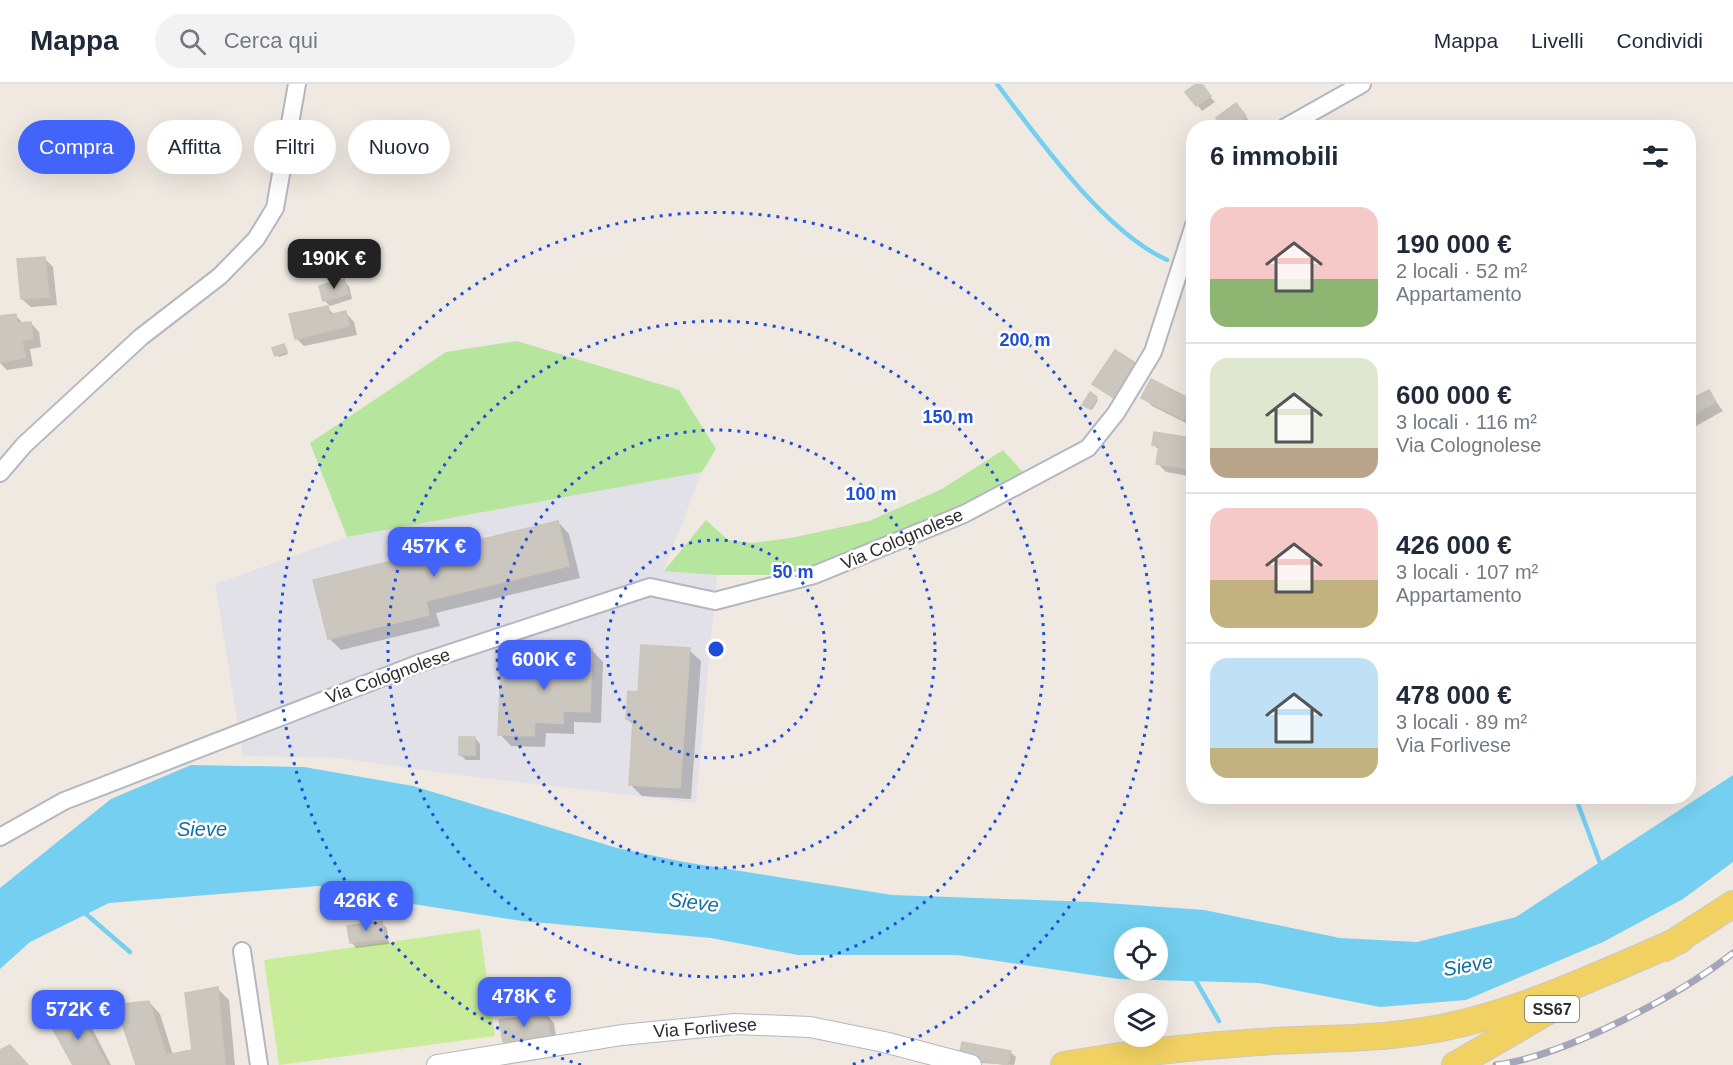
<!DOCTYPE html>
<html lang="it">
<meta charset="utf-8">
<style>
:root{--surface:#fff;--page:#f2f2f3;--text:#1f2937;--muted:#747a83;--line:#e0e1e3;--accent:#4264fb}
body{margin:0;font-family:Helvetica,sans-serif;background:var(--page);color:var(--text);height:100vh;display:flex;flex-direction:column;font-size:22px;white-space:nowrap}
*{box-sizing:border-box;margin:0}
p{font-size:20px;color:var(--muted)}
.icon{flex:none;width:33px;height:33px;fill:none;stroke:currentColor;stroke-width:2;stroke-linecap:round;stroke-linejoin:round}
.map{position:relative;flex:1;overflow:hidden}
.panel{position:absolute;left:1186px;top:36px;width:510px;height:684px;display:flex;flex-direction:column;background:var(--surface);border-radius:24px;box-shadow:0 6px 24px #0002}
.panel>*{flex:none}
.hud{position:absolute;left:18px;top:36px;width:570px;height:54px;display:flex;gap:12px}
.tools{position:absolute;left:1114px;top:843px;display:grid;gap:12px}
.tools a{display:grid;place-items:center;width:54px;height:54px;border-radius:50%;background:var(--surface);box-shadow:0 6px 24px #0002;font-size:30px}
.price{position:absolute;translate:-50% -51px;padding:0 14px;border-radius:12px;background:var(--accent);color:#fff;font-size:20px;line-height:39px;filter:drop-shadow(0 2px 3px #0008)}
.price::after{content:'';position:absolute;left:50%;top:36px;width:18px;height:14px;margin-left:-9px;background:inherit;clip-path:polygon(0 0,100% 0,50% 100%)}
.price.on{background:#222;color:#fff}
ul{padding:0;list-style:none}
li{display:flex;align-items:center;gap:18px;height:150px;padding:0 24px}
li+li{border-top:2px solid var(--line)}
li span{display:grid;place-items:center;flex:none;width:168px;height:120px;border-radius:18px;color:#555}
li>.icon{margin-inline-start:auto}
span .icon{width:72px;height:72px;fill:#fffc;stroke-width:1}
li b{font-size:26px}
h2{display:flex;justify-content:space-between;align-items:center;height:72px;padding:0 24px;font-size:26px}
.pill{padding:0 21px;border-radius:27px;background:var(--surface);box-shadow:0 6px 24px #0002;font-size:21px;line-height:54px}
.pill.on{background:var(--accent);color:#fff}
header{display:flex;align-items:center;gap:36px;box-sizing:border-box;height:84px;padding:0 30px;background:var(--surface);border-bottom:2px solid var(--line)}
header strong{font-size:28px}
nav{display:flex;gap:33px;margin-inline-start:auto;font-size:21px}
.search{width:420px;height:54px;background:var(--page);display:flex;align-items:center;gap:15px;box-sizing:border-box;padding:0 21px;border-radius:33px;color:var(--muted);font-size:22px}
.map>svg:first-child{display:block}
</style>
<header>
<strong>Mappa</strong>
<div class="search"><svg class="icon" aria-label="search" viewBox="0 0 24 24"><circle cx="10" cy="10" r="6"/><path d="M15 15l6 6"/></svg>Cerca qui</div>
<nav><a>Mappa</a><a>Livelli</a><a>Condividi</a></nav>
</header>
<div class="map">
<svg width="1733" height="981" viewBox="0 0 1733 981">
<rect width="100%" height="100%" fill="#efe9e1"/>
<!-- industrial -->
<polygon fill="#e3e1e8" points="702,388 664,486 717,491 696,719 450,690 339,674 243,672 215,500 347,453"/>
<!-- green -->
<g fill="#b6e59e">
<polygon points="517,257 679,306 716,365 702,388 347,453 310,359 446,268"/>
<polygon points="1003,366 1029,395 814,491 717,491 664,487 706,436 728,456 751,459 791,454 869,437 942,405"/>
</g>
<!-- pitch -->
<polygon fill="#c9ec9a" points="480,845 495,952 279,981 264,876"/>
<!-- water -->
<path fill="#75cff0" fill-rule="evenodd" d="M191 681 304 683 413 702 617 764 684 778 892 811 1092 818 1204 826 1340 854 1417 858 1516 833 1733 691V778L1683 815 1603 858 1466 916 1380 923 1259 899 1119 895 957 871H798L711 854 522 837 413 820 319 802 109 819 30 858 0 885V804L111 715ZM1125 854H1158V886H1125Z"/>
<!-- shadow -->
<g fill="#0003">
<polygon points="1198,0 1215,18 1202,27 1187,8"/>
<polygon points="1241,26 1250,38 1243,44 1226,44"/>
<polygon points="45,175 53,183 57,221 31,223 22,215"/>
<polygon points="343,197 349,202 352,215 330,222 324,216"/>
<polygon points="327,224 335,231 346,229 354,238 357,251 304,262 296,254"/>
<polygon points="16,232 24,240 31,239 39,248 41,263 30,265 33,282 7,286 0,279 0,234"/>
<polygon points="286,264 288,270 279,273 276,271"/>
<polygon points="1115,268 1126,324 1094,300"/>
<polygon points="1708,307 1723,327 1689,346 1689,318"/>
<polygon points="1143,313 1194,319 1192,342 1152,322"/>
<polygon points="1096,314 1098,316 1092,326 1086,323"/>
<polygon points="1192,356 1194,358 1194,393 1166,388 1158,380 1160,367 1154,361"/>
<polygon points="558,438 569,450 580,494 436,529 440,542 341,566 329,554"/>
<polygon points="592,566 603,578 601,639 574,638 574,650 546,649 545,663 511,662 500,650 531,582"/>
<polygon points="689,566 701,577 691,715 642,712 630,700 635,642 627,635 639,609"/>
<polygon points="475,654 480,660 480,676 466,676 460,671"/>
<polygon points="381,839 387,844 389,860 356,864 351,858"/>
<polygon points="218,905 229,916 235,981 137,981 149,918 160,930 173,971 193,967"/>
<polygon points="79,930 91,942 111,981 74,981"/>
<polygon points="546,930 554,939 557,959 513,966 504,957"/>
<polygon points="1010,968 1016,973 1014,981 966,978"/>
</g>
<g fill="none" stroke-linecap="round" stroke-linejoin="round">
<!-- stream -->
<g stroke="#75cff0" stroke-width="4.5">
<path d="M997 0C1039 56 1104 147 1167 176"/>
<polyline points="1186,183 1194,187"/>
<polyline points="1575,712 1600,779"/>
<polyline points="86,830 130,868"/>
<polyline points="1196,897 1219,937"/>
</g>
</g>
<!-- building -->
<g fill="#cbc7bf" stroke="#cbc5ba" stroke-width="1.5">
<polygon points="1196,0 1202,0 1211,12 1196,22 1185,8"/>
<polygon points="1236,19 1246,32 1231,44 1224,44 1216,34"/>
<polygon points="45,173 49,213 21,215 17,175"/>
<polygon points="344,195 348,210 323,217 319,202"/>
<polygon points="328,222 330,231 346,227 349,242 295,255 289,230"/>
<polygon points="16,230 17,239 31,238 33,255 22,257 25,274 0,278 0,232"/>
<polygon points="284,260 287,267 275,272 272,264"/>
<polygon points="1115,266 1140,282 1117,316 1092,300"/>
<polygon points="1151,295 1194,317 1194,333 1186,329 1183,335 1141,314"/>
<polygon points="1709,306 1716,318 1689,333 1689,316"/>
<polygon points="1090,308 1097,313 1090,325 1082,321"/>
<polygon points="1154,348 1192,354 1187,385 1156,380 1159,362 1152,361"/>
<polygon points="558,437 569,482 426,517 429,531 328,555 313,496"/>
<polygon points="641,561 690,564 680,704 629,701 633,636 626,635 628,607 638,608"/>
<polygon points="560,563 592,565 590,628 563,627 563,640 535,638 534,652 498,651 501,579 530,581 530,572 560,573"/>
<rect x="459" y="653" width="16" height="18"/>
<polygon points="382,837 384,855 350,859 347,842"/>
<polygon points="218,903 225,981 136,981 116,921 149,917 166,971 192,966 185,909"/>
<polygon points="79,928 107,981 73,981 50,940"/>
<polygon points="546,929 550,951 503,958 499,936"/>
<polygon points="962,958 1011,967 1008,981 959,973"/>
<polygon points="10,961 28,981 0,981 0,966"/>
</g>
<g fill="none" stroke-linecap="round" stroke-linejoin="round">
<!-- minor casing -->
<g stroke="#b4b7c1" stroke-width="20">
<g id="minor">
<polyline points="1284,44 1362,0"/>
<polyline points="0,389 24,361 141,253 220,192 256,155 275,124 297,0"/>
<polyline points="0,753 64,717 420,579 650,503 715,517 814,491 964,430 1088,364 1116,329 1153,268 1194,141"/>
<polyline points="242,867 259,981"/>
</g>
</g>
<!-- tertiary casing -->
<g stroke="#b4b7c1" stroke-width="22">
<polyline id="tertiary" points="437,981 622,951 735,940 810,943 884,958 971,981"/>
</g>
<!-- primary casing -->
<g stroke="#c9c9c9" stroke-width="28">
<g id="primary">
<polyline points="1665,864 1733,820"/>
<path d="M1064 981C1126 970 1196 962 1259 958 1314 954 1368 956 1423 947 1510 934 1600 890 1680 856"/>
<polyline points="1455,981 1564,918"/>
</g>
</g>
<!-- minor -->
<use href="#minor" stroke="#fff" stroke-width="16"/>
<!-- tertiary -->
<use href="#tertiary" stroke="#fff" stroke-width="20"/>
<!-- primary -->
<use href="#primary" stroke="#f2d163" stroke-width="26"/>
<!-- rail casing -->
<g stroke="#a3a6b8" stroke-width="7">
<path id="rail" d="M1496 981C1564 972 1679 912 1733 869"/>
</g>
<!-- rail -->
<use href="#rail" stroke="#fff" stroke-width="4.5" stroke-dasharray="14" stroke-linecap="butt"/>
</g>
<!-- distance rings -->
<g fill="none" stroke="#1d4ed8" stroke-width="3" stroke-dasharray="3 6">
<circle cx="716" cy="565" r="109"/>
<circle cx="716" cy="565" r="219"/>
<circle cx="716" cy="565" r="328"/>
<path d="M581 981A437 437 0 1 1 851 981"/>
</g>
<g text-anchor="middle" stroke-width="5" stroke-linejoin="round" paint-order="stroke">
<!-- shield labels -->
<rect fill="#fff" stroke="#6d6d6d" stroke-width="1.5" x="1525" y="912" width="54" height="26" rx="4.5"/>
<g font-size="16" font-weight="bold" fill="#2e2e2e">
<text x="1552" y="931">SS67</text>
</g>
<!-- street labels -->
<g font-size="18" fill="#2e2e2e" stroke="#fff">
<text transform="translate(902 455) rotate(-23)" y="6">Via Colognolese</text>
<text transform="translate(388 592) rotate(-20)" y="6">Via Colognolese</text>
<text transform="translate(705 944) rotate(-4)" y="6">Via Forlivese</text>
</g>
<!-- water labels -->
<g font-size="20" font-style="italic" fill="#0d6fa3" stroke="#fff">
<text x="202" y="752">Sieve</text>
<text transform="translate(694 818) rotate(7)" y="7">Sieve</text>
<text transform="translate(1468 881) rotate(-10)" y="7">Sieve</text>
</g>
</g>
<circle cx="716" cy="565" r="9" fill="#1d4ed8" stroke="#fff" stroke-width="3"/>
<g font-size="18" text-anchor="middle" font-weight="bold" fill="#1d4ed8" stroke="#fff" stroke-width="5" stroke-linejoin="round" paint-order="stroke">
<text x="1025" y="262">200 m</text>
<text x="948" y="339">150 m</text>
<text x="871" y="416">100 m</text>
<text x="793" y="494">50 m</text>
</g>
</svg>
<div class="tools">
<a><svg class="icon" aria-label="locate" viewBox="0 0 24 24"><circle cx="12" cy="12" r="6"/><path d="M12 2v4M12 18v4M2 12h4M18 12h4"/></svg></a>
<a><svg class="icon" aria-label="layers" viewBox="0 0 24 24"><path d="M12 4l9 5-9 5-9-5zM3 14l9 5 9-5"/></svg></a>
</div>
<b class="price on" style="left:334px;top:206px">190K €</b>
<b class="price" style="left:434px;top:494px">457K €</b>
<b class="price" style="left:544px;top:607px">600K €</b>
<b class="price" style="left:366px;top:848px">426K €</b>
<b class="price" style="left:524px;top:944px">478K €</b>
<b class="price" style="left:78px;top:957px">572K €</b>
<div class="hud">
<a class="pill on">Compra</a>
<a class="pill">Affitta</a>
<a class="pill">Filtri</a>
<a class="pill">Nuovo</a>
</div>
<section class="panel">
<h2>6 immobili<svg class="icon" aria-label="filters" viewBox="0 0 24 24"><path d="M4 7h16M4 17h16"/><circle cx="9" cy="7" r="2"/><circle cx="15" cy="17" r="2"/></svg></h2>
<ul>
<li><span style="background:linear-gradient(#f6c9c9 60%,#8fb573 0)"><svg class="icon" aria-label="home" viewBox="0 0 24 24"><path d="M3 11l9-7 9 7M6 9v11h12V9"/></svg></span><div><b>190 000 €</b><p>2 locali · 52 m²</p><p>Appartamento</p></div></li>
<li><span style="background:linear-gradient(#dfe7d0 75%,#b9a48a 0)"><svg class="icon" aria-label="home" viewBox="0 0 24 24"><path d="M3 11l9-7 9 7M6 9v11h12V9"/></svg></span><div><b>600 000 €</b><p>3 locali · 116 m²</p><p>Via Colognolese</p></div></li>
<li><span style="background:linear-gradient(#f6c9c9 60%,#c2b280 0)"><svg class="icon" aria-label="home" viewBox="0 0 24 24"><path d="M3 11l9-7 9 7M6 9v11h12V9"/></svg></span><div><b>426 000 €</b><p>3 locali · 107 m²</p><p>Appartamento</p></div></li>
<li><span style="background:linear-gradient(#bfe0f5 75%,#c2b280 0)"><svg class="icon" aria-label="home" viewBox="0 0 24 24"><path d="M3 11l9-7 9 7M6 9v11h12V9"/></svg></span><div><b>478 000 €</b><p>3 locali · 89 m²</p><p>Via Forlivese</p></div></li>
</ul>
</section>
</div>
